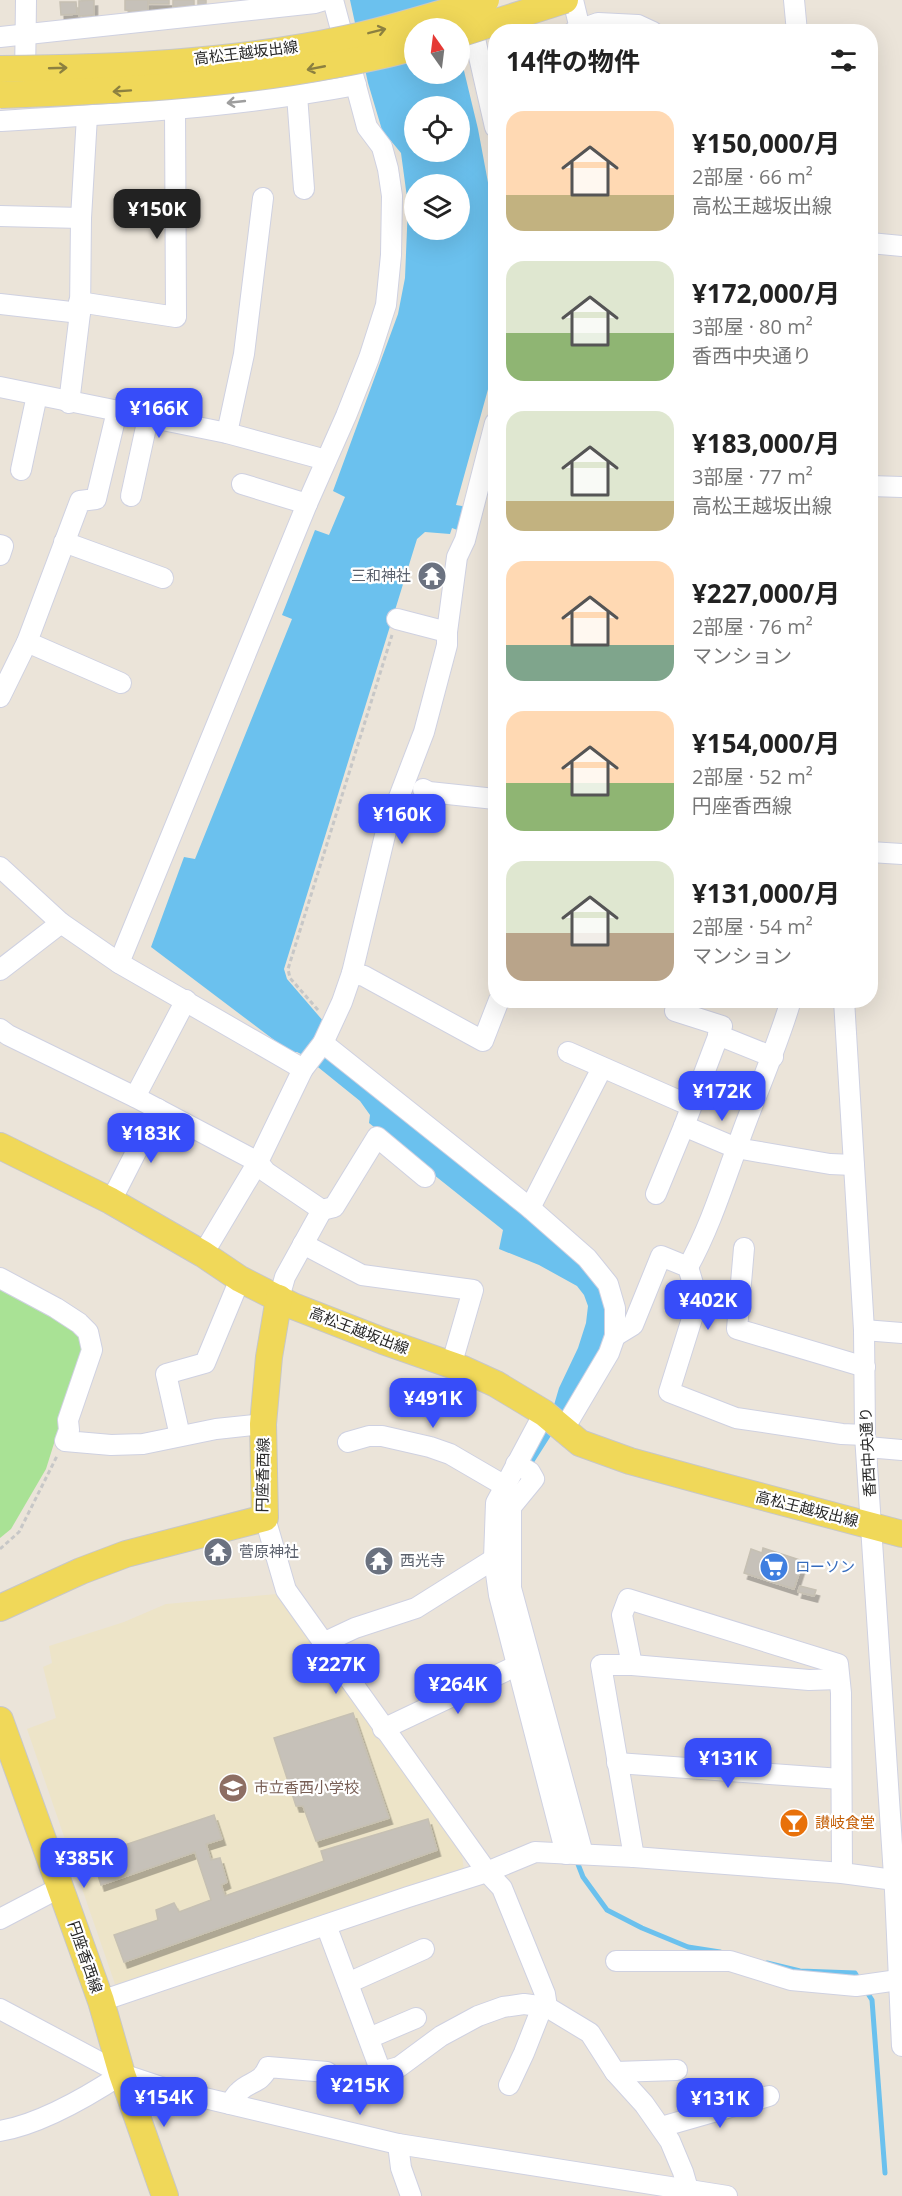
<!DOCTYPE html>
<html lang="ja">
<meta charset="utf-8">
<style>
:root{--surface:#fff;--page:#f2f2f2;--text:#222;--muted:#767676;--accent:#374df9}
body{margin:0;font-family:"Open Sans","Noto Sans JP",sans-serif;background:var(--page);color:var(--text);height:100vh;display:flex;flex-direction:column;font-size:22px;white-space:nowrap}
*{box-sizing:border-box;margin:0}
p{font-size:20px;color:var(--muted)}
.icon{flex:none;width:33px;height:33px;fill:none;stroke:currentColor;stroke-width:2;stroke-linecap:round;stroke-linejoin:round}
.map{position:relative;flex:1;overflow:hidden}
.side{position:absolute;left:488px;top:24px;width:390px;height:984px;display:flex;flex-direction:column;background:var(--surface);border-radius:24px;box-shadow:0 6px 24px #0002}
.side>*{flex:none}
.needle{width:39px;rotate:346deg}
.controls{position:absolute;left:404px;top:18px;display:grid;gap:12px}
.controls a{display:grid;place-items:center;width:66px;height:66px;border-radius:50%;background:var(--surface);box-shadow:0 6px 24px #0002;font-size:30px}
.price{position:absolute;translate:-50% -51px;padding:0 14px;border-radius:12px;background:var(--accent);color:#fff;font-size:20px;line-height:39px;filter:drop-shadow(0 2px 3px #0008)}
.price::after{content:'';position:absolute;left:50%;top:36px;width:18px;height:14px;margin-left:-9px;background:inherit;clip-path:polygon(0 0,100% 0,50% 100%)}
.price.on{background:#222;color:#fff}
ul{padding:0;list-style:none}
li{display:flex;align-items:center;gap:18px;height:150px;padding:0 18px}
li span{display:grid;place-items:center;flex:none;width:168px;height:120px;border-radius:18px;color:#555}
li>.icon{margin-inline-start:auto}
span .icon{width:72px;height:72px;fill:#fffc;stroke-width:1}
li b{font-size:26px}
h2{display:flex;justify-content:space-between;align-items:center;height:72px;padding:0 18px;font-size:26px}
.map>svg:first-child{display:block}
</style>
<div class="map">
<svg width="902" height="2196" viewBox="0 0 902 2196">
<defs>
<filter id="shadow"><feDropShadow dx="3.5" dy="6" stdDeviation="0" flood-color="#0004"/></filter>
</defs>
<rect width="100%" height="100%" fill="#ebe4d9"/>
<!-- education -->
<polygon fill="#ede4c8" points="277,1594 461,1848 464,1870 116,1987 27,1729 56,1718 43,1667 52,1663 49,1646 124,1622 166,1604"/>
<!-- green -->
<polygon fill="#a9e295" points="0,1287 82,1332 82,1354 46,1469 11,1529 0,1538"/>
<!-- water -->
<path fill="#6bc1ee" fill-rule="evenodd" d="M350 0H447L454 28H414V74H459V50L478 129 495 220V364L456 505 468 507 459 524 462 527 460 531 452 528 450 534 425 532 417 539 284 969 287 979 324 1022 314 1042 576 1257 589 1270 605 1298 609 1333 568 1409 533 1464 524 1458 554 1405 559 1388 578 1348 586 1323 588 1306 584 1295 577 1286 539 1265 499 1249 503 1230 369 1123 370 1115 360 1101 303 1055 297 1052H290L151 947 184 857 195 859 292 619 282 615 315 530 329 535 345 497 333 491 398 314 405 278 408 205 401 153 382 130 368 83ZM414 106H459V152H414ZM414 184H459V230H414Z"/>
<g fill="none" stroke-linecap="round" stroke-linejoin="round">
<!-- stream -->
<g stroke="#6bc1ee" stroke-width="5">
<polyline points="576,1859 583,1877 607,1910 642,1928 688,1947 720,1952"/>
<polyline points="767,1963 800,1971 855,1973 860,1981"/>
<polyline points="865,1989 872,2000 885,2173"/>
</g>
</g>
<!-- building -->
<g fill="#c6c1b9" stroke="#c6c0b3" stroke-width="1.5" filter="url(#shadow)">
<polygon points="94,0 94,15 79,16 79,1"/>
<polygon points="125,0 148,0 148,12 125,10"/>
<rect x="149" y="0" width="20" height="4"/>
<polygon points="173,0 194,0 194,6 173,7"/>
<rect x="198" y="0" width="8" height="5"/>
<polygon points="60,2 76,2 77,14 61,15"/>
<polygon points="763,1548 803,1561 794,1589 744,1573 751,1549 762,1553"/>
<polygon points="800,1586 816,1590 814,1596 798,1592"/>
<polygon points="353,1713 389,1818 316,1841 303,1806 296,1806 274,1738"/>
<polygon points="214,1815 222,1839 206,1844 211,1860 220,1858 227,1882 221,1885 225,1896 324,1861 321,1851 428,1819 437,1850 124,1962 114,1935 158,1920 156,1910 174,1903 179,1912 211,1900 195,1852 101,1885 92,1856"/>
</g>
<g fill="none" stroke-linecap="round" stroke-linejoin="round">
<!-- minor casing -->
<g stroke="#cfd1e1" stroke-width="22">
<g id="minor">
<polyline points="573,0 580,29"/>
<polyline points="794,0 797,32"/>
<polyline points="470,17 495,127"/>
<polyline points="573,32 598,23 638,25 653,32"/>
<polyline points="0,37 315,3 325,0"/>
<polyline points="25,81 26,0"/>
<polyline points="297,95 304,189"/>
<path d="M0 121C119 114 239 107 356 85"/>
<polyline points="0,216 81,218"/>
<polyline points="870,243 902,246"/>
<polyline points="79,302 176,317 175,108"/>
<polyline points="0,304 80,313"/>
<polyline points="0,387 227,433 326,460"/>
<polyline points="69,403 80,313 81,218 87,116"/>
<polyline points="227,433 244,354 263,198"/>
<polyline points="21,470 37,395"/>
<polyline points="242,484 307,504"/>
<polyline points="870,486 902,487"/>
<polyline points="131,496 148,418"/>
<polyline points="64,542 163,578"/>
<polyline points="0,545 3,546 0,555"/>
<polyline points="397,619 447,632 457,557 465,540 495,423"/>
<polyline points="27,642 121,683"/>
<polyline points="0,697 27,642 80,501 96,499 117,411"/>
<polyline points="423,789 429,792 495,799"/>
<polyline points="870,852 902,854"/>
<polyline points="0,867 61,923 119,963 303,1069 258,1162 266,1172 322,1210 285,1277 279,1298"/>
<polyline points="119,963 307,504 346,416 369,358 386,305 391,255 392,196 388,169 382,147 367,127 333,0"/>
<polyline points="0,970 61,923"/>
<polyline points="352,973 364,976 483,1041 499,1000"/>
<polyline points="844,1000 864,1330 865,1435 895,1891 902,2046"/>
<polyline points="675,1011 722,1026 684,1126"/>
<polyline points="0,1029 8,1035 135,1097 258,1162 203,1254"/>
<polyline points="718,1035 773,1057"/>
<polyline points="323,1043 530,1208 587,1258 608,1284 615,1308 615,1336 609,1353 564,1429"/>
<polyline points="568,1052 691,1106"/>
<polyline points="303,1069 323,1043 342,1002 352,973 386,831 424,732 447,645 447,632"/>
<polyline points="135,1097 186,1000"/>
<polyline points="656,1194 684,1126 736,1148 830,1164 854,1165"/>
<polyline points="111,1201 158,1109"/>
<polyline points="530,1208 602,1068"/>
<polyline points="322,1210 334,1207 377,1137 425,1177"/>
<polyline points="303,1244 362,1275 473,1290 451,1366"/>
<polyline points="744,1248 737,1329 865,1367"/>
<path d="M688 1267C709 1229 722 1188 737 1147 754 1098 776 1051 791 1000"/>
<polyline points="0,1278 56,1308 79,1323 88,1332 92,1350 68,1420 69,1430 65,1441 111,1445 143,1444 216,1429 263,1424"/>
<polyline points="864,1330 902,1333"/>
<polyline points="615,1336 633,1325 661,1256 688,1267 694,1287 695,1309 669,1392 736,1418 842,1434 865,1435"/>
<polyline points="544,1413 496,1503 494,1559 499,1595 566,1854"/>
<polyline points="180,1436 166,1374 205,1363 240,1279"/>
<polyline points="348,1442 369,1436 382,1436 430,1447 450,1454 505,1486"/>
<polyline points="867,1447 902,1450"/>
<polyline points="516,1464 530,1472 534,1479 511,1507 511,1588 583,1854"/>
<polyline points="265,1518 286,1590 487,1872 502,1888 545,1994 547,2007 590,2033 615,2072 644,2104 670,2141 683,2172 690,2196"/>
<polyline points="323,1643 355,1628 416,1608 494,1559"/>
<polyline points="632,1665 809,1680 839,1679"/>
<polyline points="383,1729 516,1666 528,1663"/>
<polyline points="617,1763 841,1779"/>
<polyline points="634,1857 601,1665 632,1665 622,1615 628,1599 838,1664 841,1693 842,1873"/>
<polyline points="0,1919 61,1887"/>
<polyline points="326,1925 381,2072"/>
<polyline points="616,1961 730,1961 791,1980 856,1986 898,1980"/>
<polyline points="348,1983 424,1949"/>
<polyline points="101,2001 408,1897 487,1872 535,1852 634,1857 842,1873 902,1881"/>
<polyline points="0,2009 122,2074 167,2089 398,2144 727,2196"/>
<polyline points="369,2038 416,2018"/>
<polyline points="615,2072 677,2070"/>
<polyline points="509,2085 524,2053 541,2010 547,2007"/>
<path d="M230 2104C233 2100 235 2095 239 2092 249 2081 261 2084 268 2067L327 2072 341 2083 399 2067 441 2036 478 2016 503 2007 524 2004 547 2007"/>
<polyline points="661,2127 769,2096"/>
<path d="M0 2131C41 2124 87 2097 122 2074"/>
<polyline points="398,2144 401,2168 411,2196"/>
</g>
</g>
<!-- major casing -->
<g stroke="#c7c7c7" stroke-width="28">
<g id="major">
<polyline points="0,1146 111,1201 203,1254 240,1279 293,1306 383,1341 463,1369 496,1384 544,1413 580,1443 630,1461 714,1484 902,1534"/>
<polyline points="0,1608 81,1571 126,1554 265,1518 263,1424 269,1357 279,1298"/>
<polyline points="0,1720 101,2001 122,2074 165,2196"/>
</g>
</g>
<!-- path -->
<g stroke="#c7c7c7" stroke-width="3" stroke-dasharray="4.5 3" stroke-linecap="butt">
<polyline points="318,1010 290,978 288,969 392,635"/>
<polyline points="0,1549 19,1532 57,1456"/>
</g>
<!-- minor -->
<use href="#minor" stroke="#fff" stroke-width="20"/>
<!-- major -->
<use href="#major" stroke="#f0d859" stroke-width="26"/>
<!-- major-bridge casing -->
<g stroke="#c7c7c7" stroke-width="28" stroke-linecap="butt">
<g id="major-bridge">
<polyline points="459,34 565,0"/>
<path d="M0 69C115 68 233 63 345 39 393 29 439 14 486 0"/>
<path d="M0 95C112 91 223 86 333 65 360 60 388 55 414 47"/>
</g>
</g>
<!-- major-bridge -->
<use href="#major-bridge" stroke="#f0d859" stroke-width="26"/>
</g>
<!-- one-way arrows -->
<defs><path id="oneway-shaft" d="M-6 0H5M1.5-3L5.5 0L1.5 3" fill="none" stroke-width="1.6" stroke-linecap="round" stroke-linejoin="round" transform="scale(1.5)"/></defs>
<g stroke="#8c8040">
<use href="#oneway-shaft" transform="translate(377 31) rotate(-14)"/>
<use href="#oneway-shaft" transform="translate(58 68) rotate(-2)"/>
<use href="#oneway-shaft" transform="translate(316 68) rotate(169)"/>
<use href="#oneway-shaft" transform="translate(122 91) rotate(176)"/>
</g>
<use stroke="#9e9e9e" href="#oneway-shaft" transform="translate(236 102) rotate(174)"/>
<!-- icons -->
<defs>
<g id="temple-disc" transform="scale(1.5)"><circle r="9.5" fill="#6b7280" stroke="#fff"/><path d="M0-6L5-2H3V0L6.5 2.5H4V6H1.5V3h-3V6H-4V2.5H-6.5L-3 0V-2H-5Z" fill="#fff"/></g>
<g id="supermarket-disc" transform="scale(1.5)"><circle r="9.5" fill="#3f7fe0" stroke="#fff"/><path d="M-6-5.5h2.5l.6 2H6L4.5 2H-2.5L-4.4-4H-6ZM-1.5 3.2a1.3 1.3 0 1 0 .1 0ZM3 3.2a1.3 1.3 0 1 0 .1 0Z" fill="#fff"/></g>
<g id="school-disc" transform="scale(1.5)"><circle r="9.5" fill="#8d6e63" stroke="#fff"/><path d="M0-5L7-2L0 1L-7-2ZM-4 1L0 2.5L4 1V4Q0 6-4 4Z" fill="#fff"/></g>
<g id="bar-disc" transform="scale(1.5)"><circle r="9.5" fill="#e8710a" stroke="#fff"/><path d="M-6-5H6L.8 .8V4.5H3.5V6h-7V4.5H-.8V.8Z" fill="#fff"/></g>
</defs>
<g fill-rule="evenodd">
<use href="#temple-disc" x="432" y="576"/>
<use href="#temple-disc" x="218" y="1552"/>
<use href="#temple-disc" x="379" y="1561"/>
<use href="#supermarket-disc" x="774" y="1567"/>
<use href="#school-disc" x="233" y="1788"/>
<use href="#bar-disc" x="794" y="1823"/>
</g>
<g text-anchor="middle" stroke-width="4.5" stroke-linejoin="round" paint-order="stroke">
<!-- street labels -->
<g font-size="15" fill="#282828" stroke="#fff">
<text transform="translate(246 53) rotate(-7)" y="5">高松王越坂出線</text>
<text transform="translate(359 1331) rotate(21)" y="5">高松王越坂出線</text>
<text transform="translate(868 1452) rotate(-93)" y="5">香西中央通り</text>
<text transform="translate(263 1475) rotate(-89)" y="5">円座香西線</text>
<text transform="translate(807 1509) rotate(14)" y="5">高松王越坂出線</text>
<text transform="translate(85 1957) rotate(71)" y="5">円座香西線</text>
</g>
<!-- worship labels -->
<g font-size="15" fill="#5b616d" stroke="#fff" text-anchor="start">
<text x="411" y="581" text-anchor="end">三和神社</text>
<text x="239" y="1557">菅原神社</text>
<text x="400" y="1566">西光寺</text>
</g>
<!-- shop labels -->
<g font-size="15" fill="#366cbe" stroke="#fff" text-anchor="start">
<text x="795" y="1572">ローソン</text>
</g>
<!-- education labels -->
<g font-size="15" fill="#785e54" stroke="#fff" text-anchor="start">
<text x="254" y="1793">市立香西小学校</text>
</g>
<!-- food labels -->
<g font-size="15" fill="#c56008" stroke="#fff" text-anchor="start">
<text x="815" y="1828">讃岐食堂</text>
</g>
</g>
</svg>
<div class="controls">
<a><svg class="needle" viewBox="-14 -14 28 28"><path d="M0-13l5 13h-10z" fill="#e53935"/><path d="M0 13l5-13h-10z" fill="#767676"/></svg></a>
<a><svg class="icon" aria-label="locate" viewBox="0 0 24 24"><circle cx="12" cy="12" r="6"/><path d="M12 2v4M12 18v4M2 12h4M18 12h4"/></svg></a>
<a><svg class="icon" aria-label="layers" viewBox="0 0 24 24"><path d="M12 4l9 5-9 5-9-5zM3 14l9 5 9-5"/></svg></a>
</div>
<b class="price on" style="left:157px;top:240px">¥150K</b>
<b class="price" style="left:159px;top:439px">¥166K</b>
<b class="price" style="left:402px;top:845px">¥160K</b>
<b class="price" style="left:722px;top:1122px">¥172K</b>
<b class="price" style="left:151px;top:1164px">¥183K</b>
<b class="price" style="left:708px;top:1331px">¥402K</b>
<b class="price" style="left:433px;top:1429px">¥491K</b>
<b class="price" style="left:336px;top:1695px">¥227K</b>
<b class="price" style="left:458px;top:1715px">¥264K</b>
<b class="price" style="left:728px;top:1789px">¥131K</b>
<b class="price" style="left:84px;top:1889px">¥385K</b>
<b class="price" style="left:360px;top:2116px">¥215K</b>
<b class="price" style="left:164px;top:2128px">¥154K</b>
<b class="price" style="left:720px;top:2129px">¥131K</b>
<section class="side">
<h2>14件の物件<svg class="icon" aria-label="filters" viewBox="0 0 24 24"><path d="M4 7h16M4 17h16"/><circle cx="9" cy="7" r="2"/><circle cx="15" cy="17" r="2"/></svg></h2>
<ul>
<li><span style="background:linear-gradient(#ffd9b3 70%,#c2b280 0)"><svg class="icon" aria-label="home" viewBox="0 0 24 24"><path d="M3 11l9-7 9 7M6 9v11h12V9"/></svg></span><div><b>¥150,000/月</b><p>2部屋 · 66 m²</p><p>高松王越坂出線</p></div></li>
<li><span style="background:linear-gradient(#dfe7d0 60%,#8fb573 0)"><svg class="icon" aria-label="home" viewBox="0 0 24 24"><path d="M3 11l9-7 9 7M6 9v11h12V9"/></svg></span><div><b>¥172,000/月</b><p>3部屋 · 80 m²</p><p>香西中央通り</p></div></li>
<li><span style="background:linear-gradient(#dfe7d0 75%,#c2b280 0)"><svg class="icon" aria-label="home" viewBox="0 0 24 24"><path d="M3 11l9-7 9 7M6 9v11h12V9"/></svg></span><div><b>¥183,000/月</b><p>3部屋 · 77 m²</p><p>高松王越坂出線</p></div></li>
<li><span style="background:linear-gradient(#ffd9b3 70%,#7fa58c 0)"><svg class="icon" aria-label="home" viewBox="0 0 24 24"><path d="M3 11l9-7 9 7M6 9v11h12V9"/></svg></span><div><b>¥227,000/月</b><p>2部屋 · 76 m²</p><p>マンション</p></div></li>
<li><span style="background:linear-gradient(#ffd9b3 60%,#8fb573 0)"><svg class="icon" aria-label="home" viewBox="0 0 24 24"><path d="M3 11l9-7 9 7M6 9v11h12V9"/></svg></span><div><b>¥154,000/月</b><p>2部屋 · 52 m²</p><p>円座香西線</p></div></li>
<li><span style="background:linear-gradient(#dfe7d0 60%,#b9a48a 0)"><svg class="icon" aria-label="home" viewBox="0 0 24 24"><path d="M3 11l9-7 9 7M6 9v11h12V9"/></svg></span><div><b>¥131,000/月</b><p>2部屋 · 54 m²</p><p>マンション</p></div></li>
</ul>
</section>
</div>
